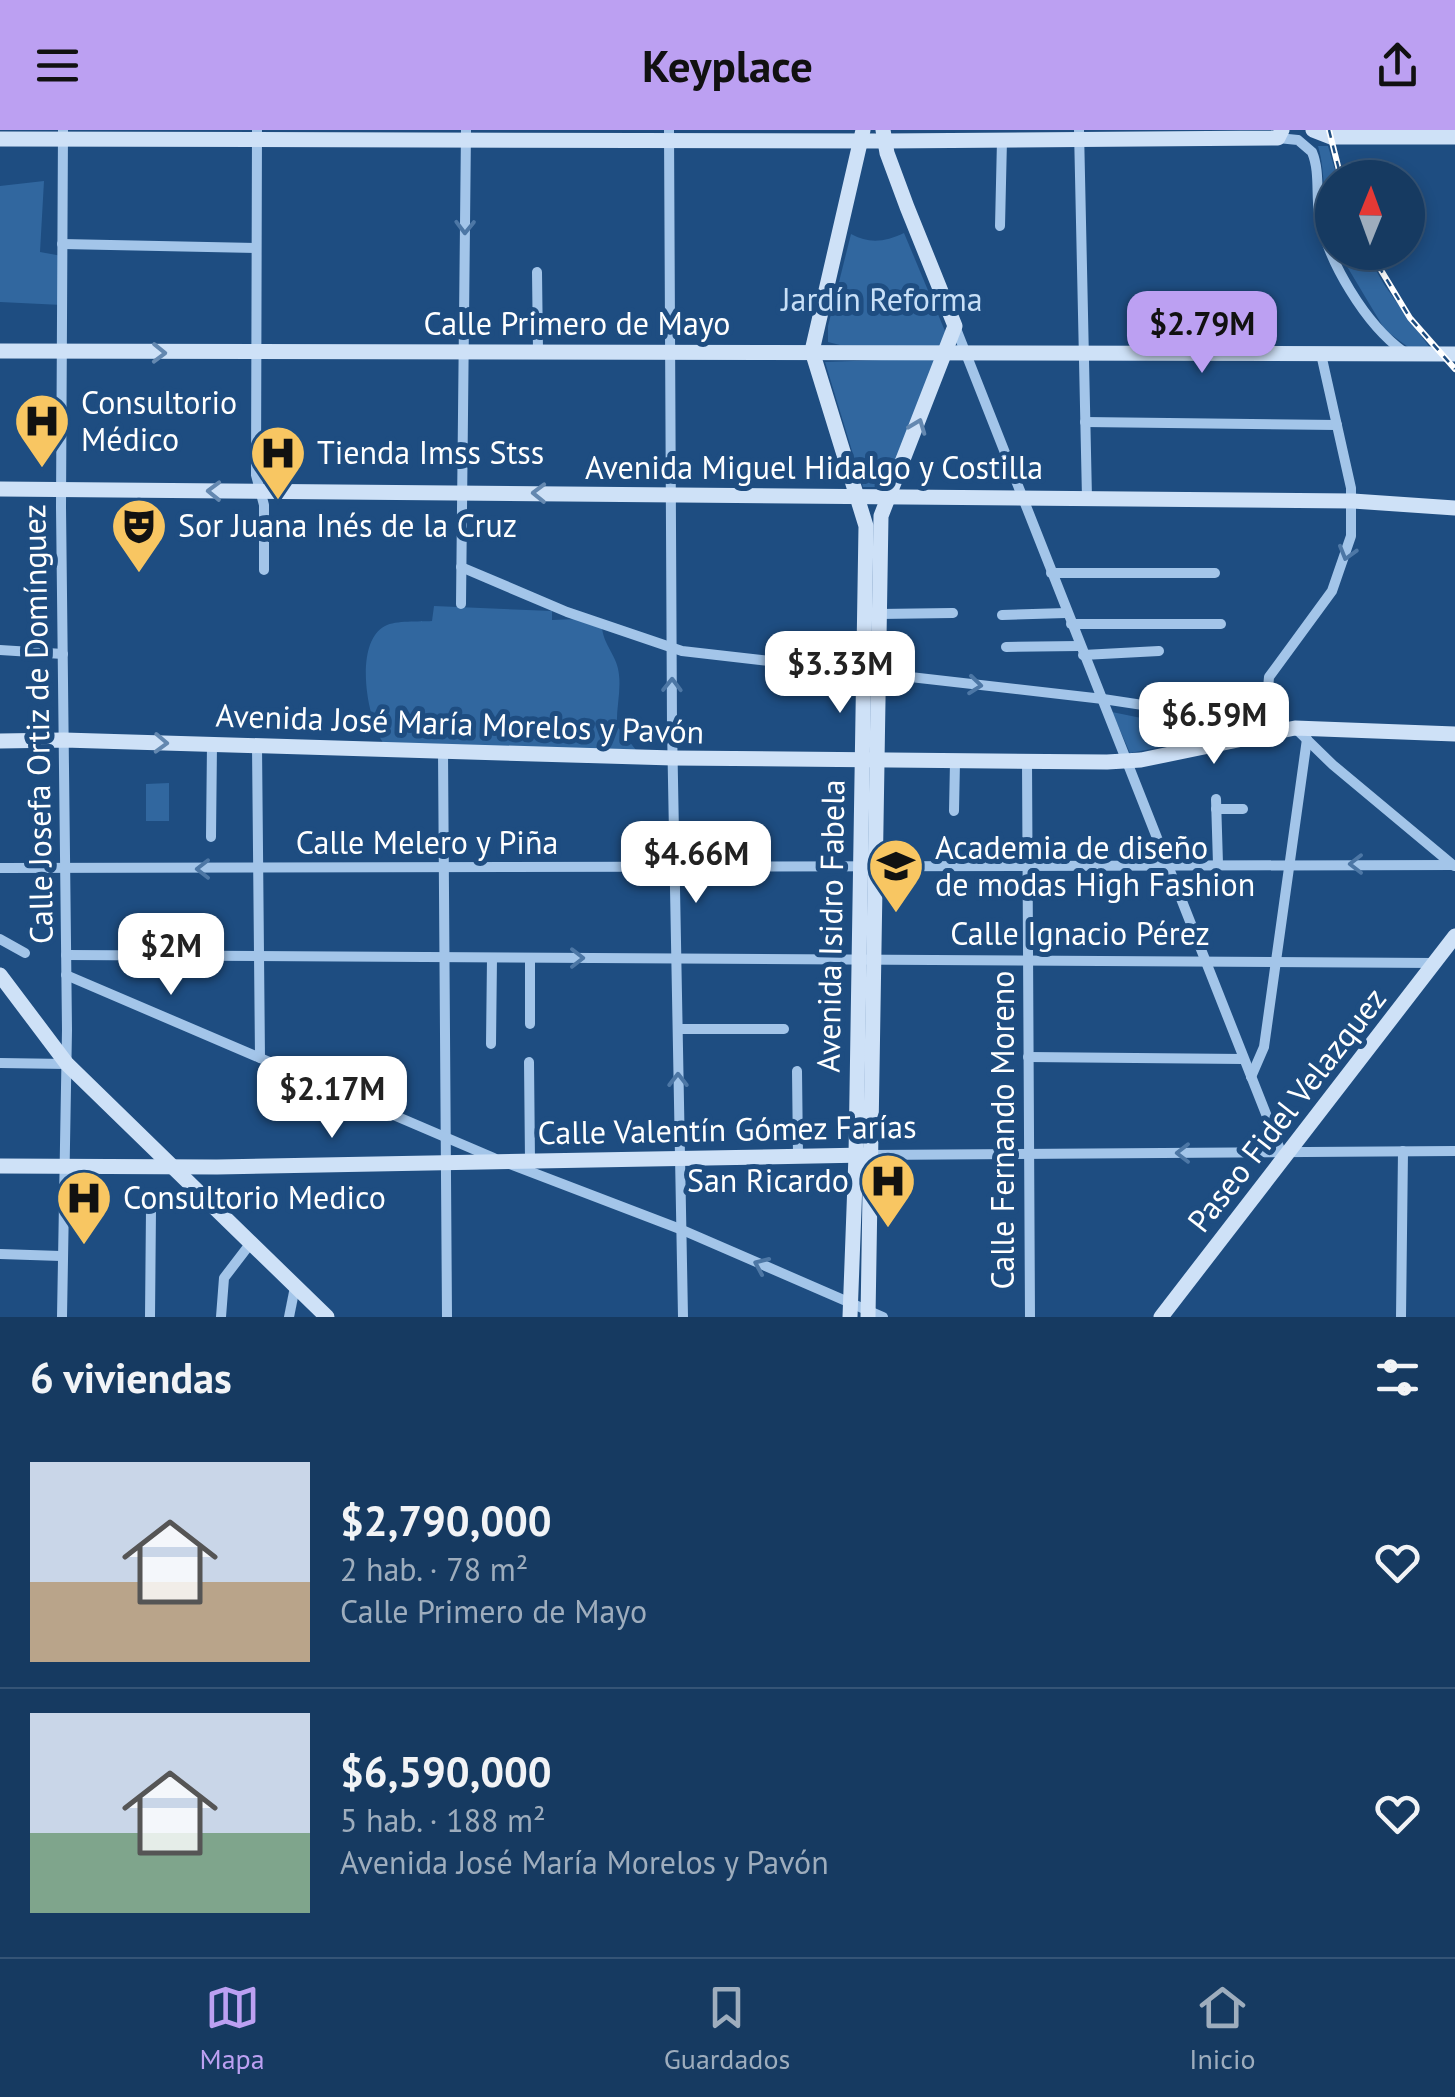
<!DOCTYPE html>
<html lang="es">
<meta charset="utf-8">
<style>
:root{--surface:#163a61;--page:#1f4167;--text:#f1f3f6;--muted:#9eadbd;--line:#355476;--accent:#bca0f2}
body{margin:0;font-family:"PT Sans",sans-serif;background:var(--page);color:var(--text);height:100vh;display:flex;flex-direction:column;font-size:38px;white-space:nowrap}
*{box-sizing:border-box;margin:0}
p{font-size:32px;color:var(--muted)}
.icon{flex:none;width:55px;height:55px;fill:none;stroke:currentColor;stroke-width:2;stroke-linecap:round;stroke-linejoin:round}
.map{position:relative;height:1187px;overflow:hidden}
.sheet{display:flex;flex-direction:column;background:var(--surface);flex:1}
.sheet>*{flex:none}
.needle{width:65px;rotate:1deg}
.tools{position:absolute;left:1315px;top:30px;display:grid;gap:20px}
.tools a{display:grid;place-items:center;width:110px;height:110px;border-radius:50%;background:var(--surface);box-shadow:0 5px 15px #0003,0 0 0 2px var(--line);font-size:50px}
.price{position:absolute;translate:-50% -85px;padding:0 22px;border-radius:20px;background:#fff;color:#222;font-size:32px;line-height:65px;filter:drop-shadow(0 2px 5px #0008)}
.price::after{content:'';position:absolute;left:50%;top:60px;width:30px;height:22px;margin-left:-15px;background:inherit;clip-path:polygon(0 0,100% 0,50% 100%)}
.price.active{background:var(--accent);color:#111}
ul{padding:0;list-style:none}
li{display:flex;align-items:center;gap:30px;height:250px;padding:0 30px}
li+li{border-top:2px solid var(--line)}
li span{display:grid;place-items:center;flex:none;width:280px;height:200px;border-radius:0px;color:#555}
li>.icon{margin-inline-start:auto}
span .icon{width:120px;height:120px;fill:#fffc;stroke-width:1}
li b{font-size:42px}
h2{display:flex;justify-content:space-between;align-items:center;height:120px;padding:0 30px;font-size:42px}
header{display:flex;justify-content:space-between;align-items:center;height:130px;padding:0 30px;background:var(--accent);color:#111;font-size:45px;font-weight:700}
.tabs{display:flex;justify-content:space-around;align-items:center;height:140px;border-top:2px solid var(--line);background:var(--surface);font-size:28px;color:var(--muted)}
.tabs a{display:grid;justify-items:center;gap:5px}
.tabs .active{color:var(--accent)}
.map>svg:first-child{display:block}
</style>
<header><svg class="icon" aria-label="menu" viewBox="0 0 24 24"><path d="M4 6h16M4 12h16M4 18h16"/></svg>Keyplace<svg class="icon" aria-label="share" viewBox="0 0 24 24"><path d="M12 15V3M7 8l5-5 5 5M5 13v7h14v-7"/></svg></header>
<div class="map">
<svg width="1455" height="1187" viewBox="0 0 1455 1187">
<rect width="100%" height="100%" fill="#1e4d81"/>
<!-- green -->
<g fill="#31679f">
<path d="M1318 16H1328L1337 47 1332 48V107C1321 78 1327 46 1318 16Z"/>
<polygon points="44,51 40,122 62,126 62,175 0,172 0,56"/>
<path d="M904 103 945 201V210L939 217 840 215 828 212V196L851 104C869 114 885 112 904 103Z"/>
<polygon points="1339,123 1366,123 1385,156 1430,218 1408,217 1385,200"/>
<polygon points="937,228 889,357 863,357 825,232"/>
<path d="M434 476 552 481V490L578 489 602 498C604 516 618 527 619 545 621 562 616 579 617 596L636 620 384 614C367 590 353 513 385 496 396 490 419 492 432 491Z"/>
<polygon points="1112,582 1224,605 1130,623"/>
<polygon points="169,653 169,691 146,691 146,654"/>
</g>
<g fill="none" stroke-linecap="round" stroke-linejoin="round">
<!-- street -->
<g stroke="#a3c5e9" stroke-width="10">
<polyline points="257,0 256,345 264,375 264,440"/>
<polyline points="669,0 672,597 683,1187"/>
<polyline points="1079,0 1087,368"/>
<path d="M1278 8 1298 10 1312 22C1320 41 1316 64 1319 84 1327 131 1366 195 1404 222"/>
<polyline points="1000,96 1002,10"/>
<polyline points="62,114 256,118"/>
<polyline points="537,142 538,221"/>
<polyline points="955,196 1281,1022"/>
<polyline points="1085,292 1337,295"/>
<polyline points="461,437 567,482 682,521 1103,569 1295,598 1333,635 1454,736"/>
<polyline points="1051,443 1215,443"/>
<polyline points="461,474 466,0"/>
<polyline points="879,484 953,483"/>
<polyline points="1002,485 1066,483"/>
<polyline points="1071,494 1221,494"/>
<polyline points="1006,517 1079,516"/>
<polyline points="0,520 63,524"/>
<polyline points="1083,525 1159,521"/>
<polyline points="1265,593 1269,547 1332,461 1351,406 1351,358 1321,224"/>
<polyline points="257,616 260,928"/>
<polyline points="443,621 447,1187"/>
<polyline points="1027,632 1030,1187"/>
<polyline points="1216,669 1218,734"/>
<polyline points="1216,679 1243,679"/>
<polyline points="954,681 955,632"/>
<polyline points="211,707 212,614"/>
<polyline points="0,738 1453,735"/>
<polyline points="0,809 25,823"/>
<polyline points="66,825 1435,833"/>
<polyline points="66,845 494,1028"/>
<polyline points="530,894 530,828"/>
<polyline points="678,899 784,899"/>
<polyline points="491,914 492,828"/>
<polyline points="1028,927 1243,929"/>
<polyline points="529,932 530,1031"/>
<polyline points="0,933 67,934"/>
<polyline points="797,941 798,1025"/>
<polyline points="1251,947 1264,917 1307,609"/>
<polyline points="871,1025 1455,1021"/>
<polyline points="510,1034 680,1099 883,1187"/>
<polyline points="0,1124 61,1126"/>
<polyline points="62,1187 67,900 61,377 63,0"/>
<polyline points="150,1187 151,1079"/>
<polyline points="221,1187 224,1148 250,1114"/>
<polyline points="289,1187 295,1157"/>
<polyline points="1401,1187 1403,1021"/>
</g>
<!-- secondary -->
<g stroke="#cee1f7" stroke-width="15">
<polyline points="1313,0 1331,7 1455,7"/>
<polyline points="0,9 884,11 1278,8 1282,0"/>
<polyline points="0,221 1455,224"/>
<polyline points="0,359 1353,371 1455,378"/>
<polyline points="0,611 64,610 673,628 1107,632 1141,630 1295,598 1455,604"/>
<polyline points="0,845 67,934 327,1187"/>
<polyline points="0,1036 217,1037 866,1025"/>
<polyline points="850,1187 856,1025 866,396 812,221 863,0"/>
<polyline points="868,1187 881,386 955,196 907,77 887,23 883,0"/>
<polyline points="1161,1187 1455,806"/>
</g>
<!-- rail casing -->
<g stroke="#fff" stroke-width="6">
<g id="rail">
<polyline points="1329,0 1341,48"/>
<polyline points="1370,122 1410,188 1455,239"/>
</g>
</g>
<!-- rail -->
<use href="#rail" stroke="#1e4d81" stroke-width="2.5" stroke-dasharray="8" stroke-linecap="butt"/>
</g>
<!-- one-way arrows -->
<defs><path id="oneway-chevron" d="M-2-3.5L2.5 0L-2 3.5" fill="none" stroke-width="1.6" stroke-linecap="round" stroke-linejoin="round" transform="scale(2.5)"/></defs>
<g stroke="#4d77a5">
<use href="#oneway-chevron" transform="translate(465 97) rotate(91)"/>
<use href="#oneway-chevron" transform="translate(1347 423) rotate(106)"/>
<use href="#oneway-chevron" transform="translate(672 555) rotate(-89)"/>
<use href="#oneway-chevron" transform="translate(975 555) rotate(6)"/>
<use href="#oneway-chevron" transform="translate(1356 734) rotate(-180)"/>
<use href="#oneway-chevron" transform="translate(203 739) rotate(-180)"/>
<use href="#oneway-chevron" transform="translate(577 828)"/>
<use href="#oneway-chevron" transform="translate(678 950) rotate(-90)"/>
<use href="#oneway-chevron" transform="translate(1183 1023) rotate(180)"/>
<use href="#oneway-chevron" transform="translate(761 1135) rotate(-156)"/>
</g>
<g stroke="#6488b0">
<use href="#oneway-chevron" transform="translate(159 223) rotate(1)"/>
<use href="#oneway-chevron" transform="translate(918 296) rotate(-69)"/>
<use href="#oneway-chevron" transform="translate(214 361) rotate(-179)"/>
<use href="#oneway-chevron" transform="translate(539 363) rotate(-179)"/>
<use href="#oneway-chevron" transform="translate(161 613) rotate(2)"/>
</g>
<!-- icons -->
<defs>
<g id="hospital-pin" transform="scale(2.875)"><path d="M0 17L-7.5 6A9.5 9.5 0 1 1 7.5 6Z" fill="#f8c662" stroke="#1e4d81"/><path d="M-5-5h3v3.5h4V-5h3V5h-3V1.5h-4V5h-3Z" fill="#111"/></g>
<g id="theatre-pin" transform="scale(2.875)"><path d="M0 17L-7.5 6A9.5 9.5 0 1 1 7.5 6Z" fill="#f8c662" stroke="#1e4d81"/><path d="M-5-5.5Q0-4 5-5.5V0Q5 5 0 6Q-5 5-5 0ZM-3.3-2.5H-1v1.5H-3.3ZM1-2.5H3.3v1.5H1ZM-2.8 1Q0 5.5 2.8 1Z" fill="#111"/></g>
<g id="university-pin" transform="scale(2.875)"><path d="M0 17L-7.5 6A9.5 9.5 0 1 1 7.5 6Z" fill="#f8c662" stroke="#1e4d81"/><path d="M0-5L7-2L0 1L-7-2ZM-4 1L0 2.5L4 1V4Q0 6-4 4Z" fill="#111"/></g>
</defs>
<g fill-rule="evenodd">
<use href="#hospital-pin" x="42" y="291"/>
<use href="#hospital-pin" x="278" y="323"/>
<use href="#theatre-pin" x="139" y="396"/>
<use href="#university-pin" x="896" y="736"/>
<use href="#hospital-pin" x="888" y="1051"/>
<use href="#hospital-pin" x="84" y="1068"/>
</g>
<g text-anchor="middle" stroke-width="10" stroke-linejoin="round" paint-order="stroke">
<!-- park labels -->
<g font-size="32" fill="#c7dff7" stroke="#1e4d81">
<text x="882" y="181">Jardín Reforma</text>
</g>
<!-- street labels -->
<g font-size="32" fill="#fff" stroke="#1e4d81">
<text x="577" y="205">Calle Primero de Mayo</text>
<text x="814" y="349">Avenida Miguel Hidalgo y Costilla</text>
<text transform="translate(38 594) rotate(-91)" y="11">Calle Josefa Ortiz de Domínguez</text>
<text transform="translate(460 594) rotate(2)" y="11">Avenida José María Morelos y Pavón</text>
<text x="427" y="724">Calle Melero y Piña</text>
<text transform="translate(831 796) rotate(-89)" y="11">Avenida Isidro Fabela</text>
<text x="1080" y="815">Calle Ignacio Pérez</text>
<text transform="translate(1287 980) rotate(-52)" y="11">Paseo Fidel Velazquez</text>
<text transform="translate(727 1000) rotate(-1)" y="11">Calle Valentín Gómez Farías</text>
<text transform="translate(1003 1000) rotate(-90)" y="11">Calle Fernando Moreno</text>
</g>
<!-- poi labels -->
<g font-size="32" fill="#fff" stroke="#1e4d81" text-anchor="start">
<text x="81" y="284">Consultorio<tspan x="81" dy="37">Médico</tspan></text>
<text x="317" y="334">Tienda Imss Stss</text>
<text x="178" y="407">Sor Juana Inés de la Cruz</text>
<text x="935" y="729">Academia de diseño<tspan x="935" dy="37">de modas High Fashion</tspan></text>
<text x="849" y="1062" text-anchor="end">San Ricardo</text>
<text x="123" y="1079">Consultorio Medico</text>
</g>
</g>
</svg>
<div class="tools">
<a><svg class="needle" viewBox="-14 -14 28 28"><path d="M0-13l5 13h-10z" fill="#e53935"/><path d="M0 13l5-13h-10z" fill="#9eadbd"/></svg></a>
</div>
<b class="price active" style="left:1202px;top:246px">$2.79M</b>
<b class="price" style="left:840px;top:586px">$3.33M</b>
<b class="price" style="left:1214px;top:637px">$6.59M</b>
<b class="price" style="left:696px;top:776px">$4.66M</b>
<b class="price" style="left:171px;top:868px">$2M</b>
<b class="price" style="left:332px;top:1011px">$2.17M</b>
</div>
<section class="sheet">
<h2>6 viviendas<svg class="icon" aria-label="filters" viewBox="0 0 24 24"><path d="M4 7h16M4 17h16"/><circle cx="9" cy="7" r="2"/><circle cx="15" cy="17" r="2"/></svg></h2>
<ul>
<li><span style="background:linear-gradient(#c9d6e8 60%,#b9a48a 0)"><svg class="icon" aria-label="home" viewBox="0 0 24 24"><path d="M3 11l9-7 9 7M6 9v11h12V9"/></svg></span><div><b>$2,790,000</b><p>2 hab. · 78 m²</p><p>Calle Primero de Mayo</p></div><svg class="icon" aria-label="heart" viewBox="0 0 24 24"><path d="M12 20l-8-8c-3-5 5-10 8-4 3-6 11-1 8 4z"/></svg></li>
<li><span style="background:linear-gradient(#c9d6e8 60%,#7fa58c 0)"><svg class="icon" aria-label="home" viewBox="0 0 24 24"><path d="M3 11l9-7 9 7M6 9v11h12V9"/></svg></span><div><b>$6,590,000</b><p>5 hab. · 188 m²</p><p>Avenida José María Morelos y Pavón</p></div><svg class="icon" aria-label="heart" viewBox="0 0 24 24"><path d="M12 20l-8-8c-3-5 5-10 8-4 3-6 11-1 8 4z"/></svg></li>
</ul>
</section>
<nav class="tabs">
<a class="active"><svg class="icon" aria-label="map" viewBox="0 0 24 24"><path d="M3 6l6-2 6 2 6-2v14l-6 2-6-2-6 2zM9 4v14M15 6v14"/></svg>Mapa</a>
<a><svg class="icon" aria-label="saved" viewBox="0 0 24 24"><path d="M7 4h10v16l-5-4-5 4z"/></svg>Guardados</a>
<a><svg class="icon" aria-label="home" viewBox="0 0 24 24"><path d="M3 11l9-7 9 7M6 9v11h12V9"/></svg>Inicio</a>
</nav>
